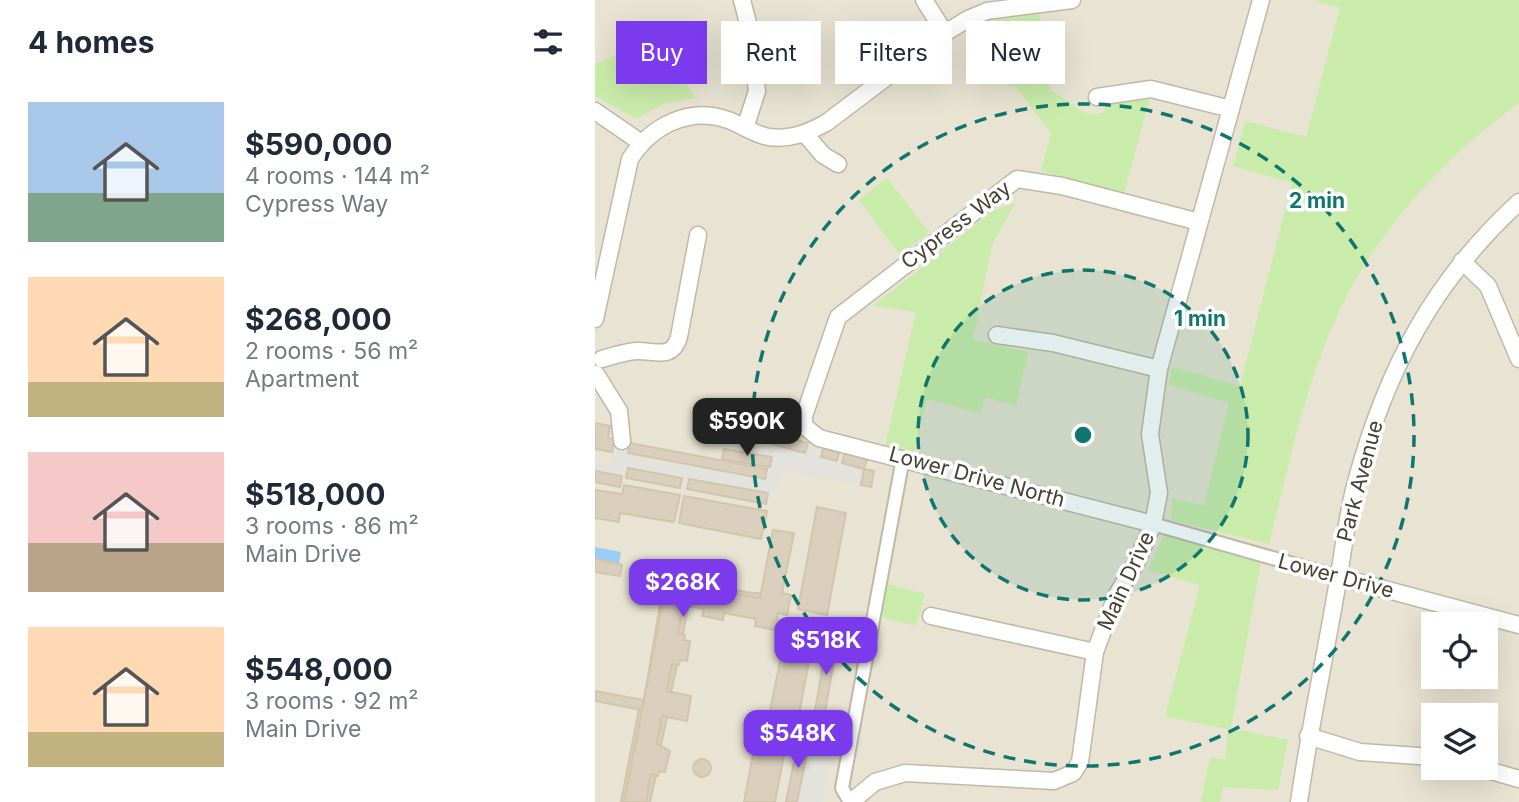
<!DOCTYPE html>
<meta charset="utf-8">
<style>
:root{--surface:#fff;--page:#f6f6f7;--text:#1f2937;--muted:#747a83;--accent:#7c3aed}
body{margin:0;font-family:Inter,sans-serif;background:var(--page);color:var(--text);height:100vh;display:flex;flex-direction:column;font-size:26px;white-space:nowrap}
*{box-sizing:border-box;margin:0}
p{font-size:23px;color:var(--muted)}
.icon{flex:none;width:38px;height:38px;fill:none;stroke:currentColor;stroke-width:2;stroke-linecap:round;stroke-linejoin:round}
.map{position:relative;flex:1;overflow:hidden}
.side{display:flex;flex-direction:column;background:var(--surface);width:595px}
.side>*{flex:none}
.hud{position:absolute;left:21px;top:21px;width:665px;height:63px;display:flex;gap:14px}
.controls{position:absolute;left:826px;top:612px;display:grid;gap:14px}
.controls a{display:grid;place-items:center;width:77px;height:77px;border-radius:0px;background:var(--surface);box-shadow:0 7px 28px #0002;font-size:35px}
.price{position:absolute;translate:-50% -60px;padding:0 16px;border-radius:14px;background:var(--accent);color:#fff;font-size:23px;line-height:46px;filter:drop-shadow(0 2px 4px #0008)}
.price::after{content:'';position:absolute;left:50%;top:42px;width:21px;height:16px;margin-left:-10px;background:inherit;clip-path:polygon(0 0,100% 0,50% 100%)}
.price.active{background:#222;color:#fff}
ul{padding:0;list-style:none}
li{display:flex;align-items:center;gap:21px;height:175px;padding:0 28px}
li span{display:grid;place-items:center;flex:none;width:196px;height:140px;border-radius:0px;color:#555}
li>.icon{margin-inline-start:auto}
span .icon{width:84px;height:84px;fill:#fffc;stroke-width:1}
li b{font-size:30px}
h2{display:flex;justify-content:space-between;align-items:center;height:84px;padding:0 28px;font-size:30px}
.tag{padding:0 24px;border-radius:0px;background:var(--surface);box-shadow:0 7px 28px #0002;font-size:24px;line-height:63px}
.tag.active{background:var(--accent);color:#fff}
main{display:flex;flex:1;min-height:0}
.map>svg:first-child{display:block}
</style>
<main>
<section class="side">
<h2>4 homes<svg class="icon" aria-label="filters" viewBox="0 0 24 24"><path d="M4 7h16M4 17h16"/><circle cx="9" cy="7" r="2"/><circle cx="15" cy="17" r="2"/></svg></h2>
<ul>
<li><span style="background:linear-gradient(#a9c7e8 65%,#7fa58c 0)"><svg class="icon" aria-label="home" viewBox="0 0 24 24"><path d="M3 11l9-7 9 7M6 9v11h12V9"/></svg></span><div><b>$590,000</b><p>4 rooms · 144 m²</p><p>Cypress Way</p></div></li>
<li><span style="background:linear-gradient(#ffd9b3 75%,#c2b280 0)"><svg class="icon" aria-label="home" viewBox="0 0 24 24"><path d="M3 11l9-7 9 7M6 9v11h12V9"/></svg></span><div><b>$268,000</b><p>2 rooms · 56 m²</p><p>Apartment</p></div></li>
<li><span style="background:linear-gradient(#f6c9c9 65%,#b9a48a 0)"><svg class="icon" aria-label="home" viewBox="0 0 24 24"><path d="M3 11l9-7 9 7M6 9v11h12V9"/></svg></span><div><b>$518,000</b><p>3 rooms · 86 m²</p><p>Main Drive</p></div></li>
<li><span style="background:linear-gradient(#ffd9b3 75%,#c2b280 0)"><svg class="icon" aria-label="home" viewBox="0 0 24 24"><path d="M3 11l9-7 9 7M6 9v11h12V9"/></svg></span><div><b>$548,000</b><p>3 rooms · 92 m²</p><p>Main Drive</p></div></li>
</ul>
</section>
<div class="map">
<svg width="924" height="802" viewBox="0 0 924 802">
<rect width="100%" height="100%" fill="#f4f0e5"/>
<!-- residential -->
<path fill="#e8e3d2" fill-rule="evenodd" d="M0 0H924V802H0ZM838 625H891V677H838ZM838 716H891V768H838Z"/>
<!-- green -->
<g fill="#caecaa">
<path d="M718 0H924V103C846 159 774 239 736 329 707 398 692 472 674 544L576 520 577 499 609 505 634 403 574 385 577 367 645 386 697 183 638 166 650 121 711 137 745 8Z"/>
<polygon points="444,14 455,90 494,115 508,113 512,102 556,94 529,193 446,171 456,133 419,85 413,86 402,20"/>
<polygon points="64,38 100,98 69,104 41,119 0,96 0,64"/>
<polygon points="292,178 334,232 305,255 264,200"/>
<polygon points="420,203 397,245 378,340 433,352 421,406 391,397 385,413 332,399 317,461 288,455 321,312 278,306 398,211"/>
<polygon points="569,535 666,561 636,728 693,740 683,790 628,787 625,802 606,802 615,757 630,760 633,729 570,717 605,585 553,570"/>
<polygon points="289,583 330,594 321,626 283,616"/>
</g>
<!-- parking -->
<g fill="#e4e2dd">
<polygon points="135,423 272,459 269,469 279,471 276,487 188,471 181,494 173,493 171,504 27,477 25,487 0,482 0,461 16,464 20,441 125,460"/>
<polygon points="204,737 238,743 227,802 191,802"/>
</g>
<!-- water -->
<polygon fill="#9bccf6" points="0,547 26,552 24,564 0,559"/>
<!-- building -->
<g fill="#d9cfbc" stroke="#d2c5ac" stroke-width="2">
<polygon points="0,423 15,426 13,438 20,439 17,452 0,449"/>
<polygon points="135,423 213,443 210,453 133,432"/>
<polygon points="35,443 172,469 170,479 33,453"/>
<polygon points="228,448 244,452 242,461 226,457"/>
<polygon points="129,449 177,457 175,467 127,459"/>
<polygon points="250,453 272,459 269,469 247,463"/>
<polygon points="33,468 87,478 85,488 31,478"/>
<polygon points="269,469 279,471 276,487 266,485"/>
<polygon points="0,471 27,476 25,487 0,482"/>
<polygon points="94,479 173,493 171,504 92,489"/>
<polygon points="29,485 85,495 79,522 25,513 24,522 0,518 0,490 27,494"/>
<polygon points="89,496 172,511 166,539 84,523"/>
<polygon points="222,507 251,513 232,615 203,609"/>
<polygon points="178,530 199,533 187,593 196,595 192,615 183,613 180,630 160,626 161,619 129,613 128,620 107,616 109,609 88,605 83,633 90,635 89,640 95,641 92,661 85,660 84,665 77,664 72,691 96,696 92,721 67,716 62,744 75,751 70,772 64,771 63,776 56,774 51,802 29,802 74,568 95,571 92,585 165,598"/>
<polygon points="0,559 27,565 25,576 0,572"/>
<polygon points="85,562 93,563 91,571 74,568 75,564 84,566"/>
<polygon points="72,563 75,564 49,700"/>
<polygon points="93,582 157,593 166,593 165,598 92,585"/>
<polygon points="88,605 93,606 88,634 83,633"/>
<polygon points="194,619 221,624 202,725 173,720"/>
<polygon points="235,626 245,627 227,729 217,727"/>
<polygon points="77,664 82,665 76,692 72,691"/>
<polygon points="0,691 49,700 47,710 0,701"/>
<polygon points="44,709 47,710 29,802 26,802"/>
<polygon points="67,716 72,717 66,745 62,744"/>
<polygon points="163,728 193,734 180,802 149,802"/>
<polygon points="204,737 215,739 202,802 191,802"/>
<circle cx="107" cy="768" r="9"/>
<polygon points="56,774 61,775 55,802 51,802"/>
</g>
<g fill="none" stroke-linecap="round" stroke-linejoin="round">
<!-- pedestrian casing -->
<g stroke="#c0b9a7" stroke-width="16">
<g id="pedestrian">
<polyline points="558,524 744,577"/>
<polyline points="255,802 247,788 308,458"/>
</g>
</g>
<!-- minor casing -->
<g stroke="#c0b9a7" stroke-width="19">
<g id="minor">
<polyline points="147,0 154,27 162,91 150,128"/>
<polyline points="329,0 350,33"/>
<polyline points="502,97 556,89 636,109"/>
<polyline points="0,111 45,142"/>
<polyline points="210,134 228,155 243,164"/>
<polyline points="867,261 893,286 924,359"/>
<path d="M0 319 35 159C56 126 94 106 133 120 147 125 160 135 174 137 196 140 212 133 231 123L350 33 373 19 392 11 477 0"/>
<polyline points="402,335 458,343 564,369"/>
<path d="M7 359C18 356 29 352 41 351 59 350 77 361 84 337L103 235"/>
<polyline points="1,374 24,411 27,441"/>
<polyline points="558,524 224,438 209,426 209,416 243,317 422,179 467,186 604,222"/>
<polyline points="744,577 924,625"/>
<polyline points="336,616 500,652"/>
<polyline points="713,736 765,752 838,757"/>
<polyline points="886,768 924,779"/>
<polyline points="256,802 280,782 310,773 459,781 478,773 485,762 500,652 521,596 542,561 558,524 564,493 555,434 564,369 666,0"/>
<path d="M704 802C714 732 729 662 741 592 748 556 751 518 761 482 791 370 838 281 924 202"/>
</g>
</g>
<!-- pedestrian -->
<use href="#pedestrian" stroke="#fff" stroke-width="12"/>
<!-- minor -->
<use href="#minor" stroke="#fff" stroke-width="16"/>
</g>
<!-- distance rings -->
<circle cx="488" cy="435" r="165" fill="#0f766e" fill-opacity=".12"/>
<g fill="none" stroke="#0f766e" stroke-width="3.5" stroke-dasharray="12 9">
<circle cx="488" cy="435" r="165"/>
<circle cx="488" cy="435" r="331"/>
</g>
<g text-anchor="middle" stroke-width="7" stroke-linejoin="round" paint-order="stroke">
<!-- street labels -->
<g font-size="21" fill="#474034" stroke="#fff">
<text transform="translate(361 225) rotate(-37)" y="7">Cypress Way</text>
<text transform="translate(382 477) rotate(15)" y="7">Lower Drive North</text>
<text transform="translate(765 481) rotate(-75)" y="7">Park Avenue</text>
<text transform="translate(741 576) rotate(15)" y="7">Lower Drive</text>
<text transform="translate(531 581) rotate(-65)" y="7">Main Drive</text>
</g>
</g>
<circle cx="488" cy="435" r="10" fill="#0f766e" stroke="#fff" stroke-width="3.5"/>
<g font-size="21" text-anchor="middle" font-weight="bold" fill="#0f766e" stroke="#fff" stroke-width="7" stroke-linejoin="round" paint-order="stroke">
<text x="722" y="208">2 min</text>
<text x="605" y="326">1 min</text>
</g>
</svg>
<div class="controls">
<a><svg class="icon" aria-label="locate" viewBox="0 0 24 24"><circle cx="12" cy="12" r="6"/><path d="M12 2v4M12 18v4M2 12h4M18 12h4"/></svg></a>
<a><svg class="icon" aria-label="layers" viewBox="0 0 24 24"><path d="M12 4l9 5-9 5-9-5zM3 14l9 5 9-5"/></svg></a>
</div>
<b class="price active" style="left:152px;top:458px">$590K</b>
<b class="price" style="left:88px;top:619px">$268K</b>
<b class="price" style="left:231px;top:677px">$518K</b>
<b class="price" style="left:203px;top:770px">$548K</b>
<div class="hud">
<a class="tag active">Buy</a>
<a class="tag">Rent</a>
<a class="tag">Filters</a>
<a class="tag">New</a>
</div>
</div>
</main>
